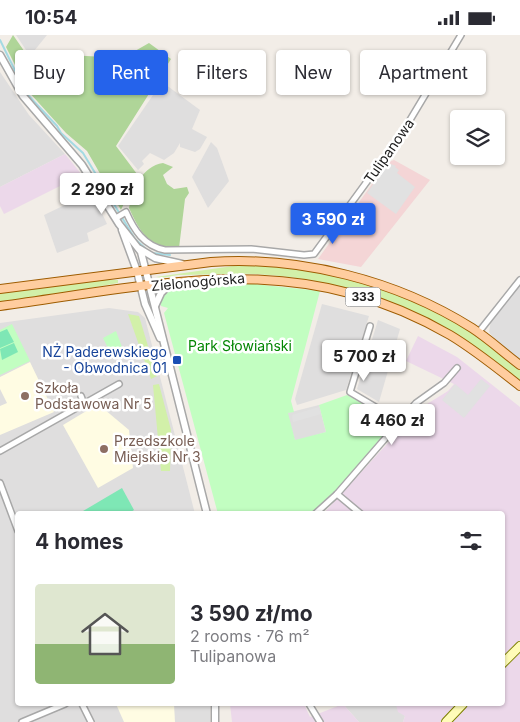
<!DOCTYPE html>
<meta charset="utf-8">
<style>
:root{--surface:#fff;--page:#f2f2f3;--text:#2b2b33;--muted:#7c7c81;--line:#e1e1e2;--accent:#2563eb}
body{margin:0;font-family:Inter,sans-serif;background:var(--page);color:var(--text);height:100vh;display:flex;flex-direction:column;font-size:19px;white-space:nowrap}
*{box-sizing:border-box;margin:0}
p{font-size:16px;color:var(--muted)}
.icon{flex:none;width:28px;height:28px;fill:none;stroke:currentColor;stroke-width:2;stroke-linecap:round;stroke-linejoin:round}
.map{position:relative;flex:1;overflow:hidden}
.details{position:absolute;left:15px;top:476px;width:490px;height:195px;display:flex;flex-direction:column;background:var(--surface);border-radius:5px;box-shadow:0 1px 4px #0004}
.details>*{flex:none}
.guide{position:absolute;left:15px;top:15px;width:490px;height:45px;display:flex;gap:10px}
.tools{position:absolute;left:450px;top:75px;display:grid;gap:10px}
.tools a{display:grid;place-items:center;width:55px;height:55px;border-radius:5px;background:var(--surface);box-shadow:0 1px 4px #0004;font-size:25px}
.price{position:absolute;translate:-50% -42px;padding:0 11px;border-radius:5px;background:#fff;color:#222;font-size:16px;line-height:32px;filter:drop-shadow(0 1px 2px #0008)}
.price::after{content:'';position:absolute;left:50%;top:30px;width:15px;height:11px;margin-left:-8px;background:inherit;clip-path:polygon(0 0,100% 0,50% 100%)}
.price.active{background:var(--accent);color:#fff}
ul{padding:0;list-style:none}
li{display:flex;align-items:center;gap:15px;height:125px;padding:0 20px}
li+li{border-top:1px solid var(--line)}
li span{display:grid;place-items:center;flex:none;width:140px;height:100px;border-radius:5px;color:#555}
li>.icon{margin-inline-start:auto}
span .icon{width:60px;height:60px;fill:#fffc;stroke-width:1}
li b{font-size:21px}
h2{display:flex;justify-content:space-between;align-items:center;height:60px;padding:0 20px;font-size:21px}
.tag{padding:0 18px;border-radius:5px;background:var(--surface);box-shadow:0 1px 4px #0004;font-size:18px;line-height:45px}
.tag.active{background:var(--accent);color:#fff}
.status{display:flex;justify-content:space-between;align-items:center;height:35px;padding:0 25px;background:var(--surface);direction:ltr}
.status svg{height:14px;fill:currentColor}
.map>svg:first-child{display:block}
</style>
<div class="status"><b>10:54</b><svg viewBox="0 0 49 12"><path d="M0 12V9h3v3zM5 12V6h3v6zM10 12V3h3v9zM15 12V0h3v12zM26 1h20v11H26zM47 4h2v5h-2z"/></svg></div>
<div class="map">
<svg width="520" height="687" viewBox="0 0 520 687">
<rect width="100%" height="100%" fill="#f2ede7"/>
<!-- residential -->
<g fill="#dfdede">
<polygon points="16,0 47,0 30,21"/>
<polygon points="0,37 29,80 65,119 0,152"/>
<polygon points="162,47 200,75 192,94 207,102 200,114 195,117 180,112 180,108 174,118 164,125 150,118 142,126 144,129 138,135 118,111"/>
<polygon points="211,107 217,113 229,146 208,173 192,142"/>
<polygon points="92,157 107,189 87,198 89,206 57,218 44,180"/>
<polygon points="520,250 520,325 495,305 489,297 491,285"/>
<polygon points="322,269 369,281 346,355 297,370 295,364"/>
<polygon points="109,273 138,277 145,283 195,479 18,479 18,669 210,669 210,687 0,687 0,288"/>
<polygon points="378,285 400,294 379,367 357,354"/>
<polygon points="319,370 326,397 295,406 287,378"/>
<polygon points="343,669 396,669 405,681 403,687 359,687"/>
</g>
<!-- commercial -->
<polygon fill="#f4d5d6" points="394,125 430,145 361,232 318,224 388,127"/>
<!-- industrial -->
<g fill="#ecd8ea">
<polygon points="65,119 82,140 4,179 0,171 0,152"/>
<polygon points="418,301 457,322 520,372 520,687 403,687 405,681 398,677 396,670 502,669 502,479 323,479 419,374 448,356 454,349 406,326"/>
<polygon points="230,669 304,669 310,682 343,669 359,687 232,687"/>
</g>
<!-- education -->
<g fill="#fffce3">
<polygon points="30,327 54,377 0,400 0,371 7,368 0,354 0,342"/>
<polygon points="98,369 129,395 133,433 98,453 63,390"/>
<polygon points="116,669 174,669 175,687 124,687"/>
</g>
<!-- grass -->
<g fill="#d2f0a9">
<path d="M240 230C321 229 407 255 475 299 491 310 505 323 520 335V347C438 282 360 244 254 239 229 238 203 240 178 240 171 241 162 244 156 242Z"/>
<polygon points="96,245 118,245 118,248 0,269 0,258"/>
<polygon points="128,279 139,281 157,341 151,344"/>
<polygon points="159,349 171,395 170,436 161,436 153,350"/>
</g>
<!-- forest -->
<g fill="#afd598">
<polygon points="13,0 29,23 49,19 105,22 128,20 149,8 171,24 116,111 137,139 121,175 87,116 66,98 28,56 6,12"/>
<path d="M163 128 173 132 163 140 167 149 174 154 187 152 189 158 185 164 179 213C148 212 141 199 129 173 133 154 142 131 163 128Z"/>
</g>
<!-- park -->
<g fill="#c2fec1">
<path d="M235 247 320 256 291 366 294 377 288 378 295 405 326 397 319 370 347 360 389 384 392 390 336 455 310 479H218L164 278 168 273 161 271C159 245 217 249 235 247Z"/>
<polygon points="12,289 30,326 0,340 0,295"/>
<polygon points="116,296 122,312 110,317 103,303"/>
</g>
<!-- pitch -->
<g fill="#7ee7b5">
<polygon points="7,294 14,307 0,313 0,297"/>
<polygon points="14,308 18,317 2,325 0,314"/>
<polygon points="122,453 134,475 128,479 78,479"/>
</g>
<!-- parking -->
<g fill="#e1e1e1">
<polygon points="388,128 396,131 395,132 399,135 397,138 415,152 396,179 367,158"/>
<polygon points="481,344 490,351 464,383 442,365 455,349 468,360"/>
<polygon points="319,372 321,379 293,387 292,380"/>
</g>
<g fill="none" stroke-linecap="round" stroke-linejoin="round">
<!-- stream -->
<g stroke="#a4dae3" stroke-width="2">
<polyline points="0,5 26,58 57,91 61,98 83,118 135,204 146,214"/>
<polyline points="152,218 170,220"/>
</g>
<!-- minor casing -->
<g stroke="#a8a8a8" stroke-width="8">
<g id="minor">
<path d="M116 183 126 177C134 195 144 211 165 215L251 214 304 220 314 219 401 100 461 0"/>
<polyline points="370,291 350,357 399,386"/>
<polyline points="478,298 520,245"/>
<polyline points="81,361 84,369"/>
<polyline points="0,416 119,349"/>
<polyline points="0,448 18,496"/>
<polyline points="337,459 361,479"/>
<polyline points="315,479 337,459 416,368 444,348 457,333"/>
<polyline points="82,669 91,687"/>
<polyline points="309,669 320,687"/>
<polyline points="22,687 65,669"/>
</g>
</g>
<!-- tertiary casing -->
<g stroke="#a8a8a8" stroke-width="9">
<g id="tertiary">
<polyline points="0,20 23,61 82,130 119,189 141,217 207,479"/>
<polyline points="122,195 137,236 145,269 160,303"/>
<polyline points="140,214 155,223 182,229"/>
<polyline points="155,271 161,258 172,247"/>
<polyline points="215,669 215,687"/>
</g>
</g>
<!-- secondary casing -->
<g stroke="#7d8000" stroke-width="10">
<g id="secondary">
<polyline points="502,629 520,611"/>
<polyline points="446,687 463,669"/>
</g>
</g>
<!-- primary casing -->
<g stroke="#9e5c00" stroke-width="10">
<g id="primary">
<path d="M0 254 211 227C300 221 396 245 472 293 489 304 504 318 520 330"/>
<path d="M0 271C163 249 297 212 450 300 475 315 497 333 520 351"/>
</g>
</g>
<!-- minor -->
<use href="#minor" stroke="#fff" stroke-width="5"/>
<!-- tertiary -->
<use href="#tertiary" stroke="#fff" stroke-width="6"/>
<!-- secondary -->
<use href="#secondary" stroke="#fffcb8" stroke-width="8"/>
<!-- primary -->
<use href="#primary" stroke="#ffcd9f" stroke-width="8"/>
</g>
<!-- markers -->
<rect fill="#1a4fb4" stroke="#fff" stroke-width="2" x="172" y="320" width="10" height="10" rx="2.5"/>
<g fill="#8d6e63" stroke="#fff" stroke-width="2">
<circle cx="25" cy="361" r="5"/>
<circle cx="104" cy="414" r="5"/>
</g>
<g text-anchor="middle" stroke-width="5" stroke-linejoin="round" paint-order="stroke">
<!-- shield labels -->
<rect fill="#fff" stroke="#646464" stroke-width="1" x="345.5" y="252.5" width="35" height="19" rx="4"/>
<g font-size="12" font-weight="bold" fill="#212121">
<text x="363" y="266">333</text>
</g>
<!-- street labels -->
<g font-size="14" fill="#212121" stroke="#fff">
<text transform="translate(389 116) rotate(-55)" y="5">Tulipanowa</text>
<text transform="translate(198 247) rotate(-5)" y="5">Zielonogórska</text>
</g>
<!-- park labels -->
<g font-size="14" fill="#038602" stroke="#fff">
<text x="240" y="316">Park Słowiański</text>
</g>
<!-- transit labels -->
<g font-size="14" fill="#164399" stroke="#fff" text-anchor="end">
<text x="167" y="322">NŻ Paderewskiego<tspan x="167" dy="16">- Obwodnica 01</tspan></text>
</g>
<!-- education labels -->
<g font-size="14" fill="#785e54" stroke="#fff" text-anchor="start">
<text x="35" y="358">Szkoła<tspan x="35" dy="16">Podstawowa Nr 5</tspan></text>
<text x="114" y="411">Przedszkole<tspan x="114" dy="16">Miejskie Nr 3</tspan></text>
</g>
</g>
</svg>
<div class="tools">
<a><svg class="icon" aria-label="layers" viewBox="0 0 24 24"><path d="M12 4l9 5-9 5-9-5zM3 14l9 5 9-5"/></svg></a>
</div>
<b class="price" style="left:102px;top:180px">2 290 zł</b>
<b class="price active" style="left:333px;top:210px">3 590 zł</b>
<b class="price" style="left:364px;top:347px">5 700 zł</b>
<b class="price" style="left:392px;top:411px">4 460 zł</b>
<div class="guide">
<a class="tag">Buy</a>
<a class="tag active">Rent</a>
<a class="tag">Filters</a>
<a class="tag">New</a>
<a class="tag">Apartment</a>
</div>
<section class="details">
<h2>4 homes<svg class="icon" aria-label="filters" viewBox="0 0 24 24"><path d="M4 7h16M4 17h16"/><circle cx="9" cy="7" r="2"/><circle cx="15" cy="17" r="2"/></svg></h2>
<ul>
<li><span style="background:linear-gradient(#dfe7d0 60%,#8fb573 0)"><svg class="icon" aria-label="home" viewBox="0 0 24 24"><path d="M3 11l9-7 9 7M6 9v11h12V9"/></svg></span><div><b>3 590 zł/mo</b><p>2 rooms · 76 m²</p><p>Tulipanowa</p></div></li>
</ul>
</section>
</div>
